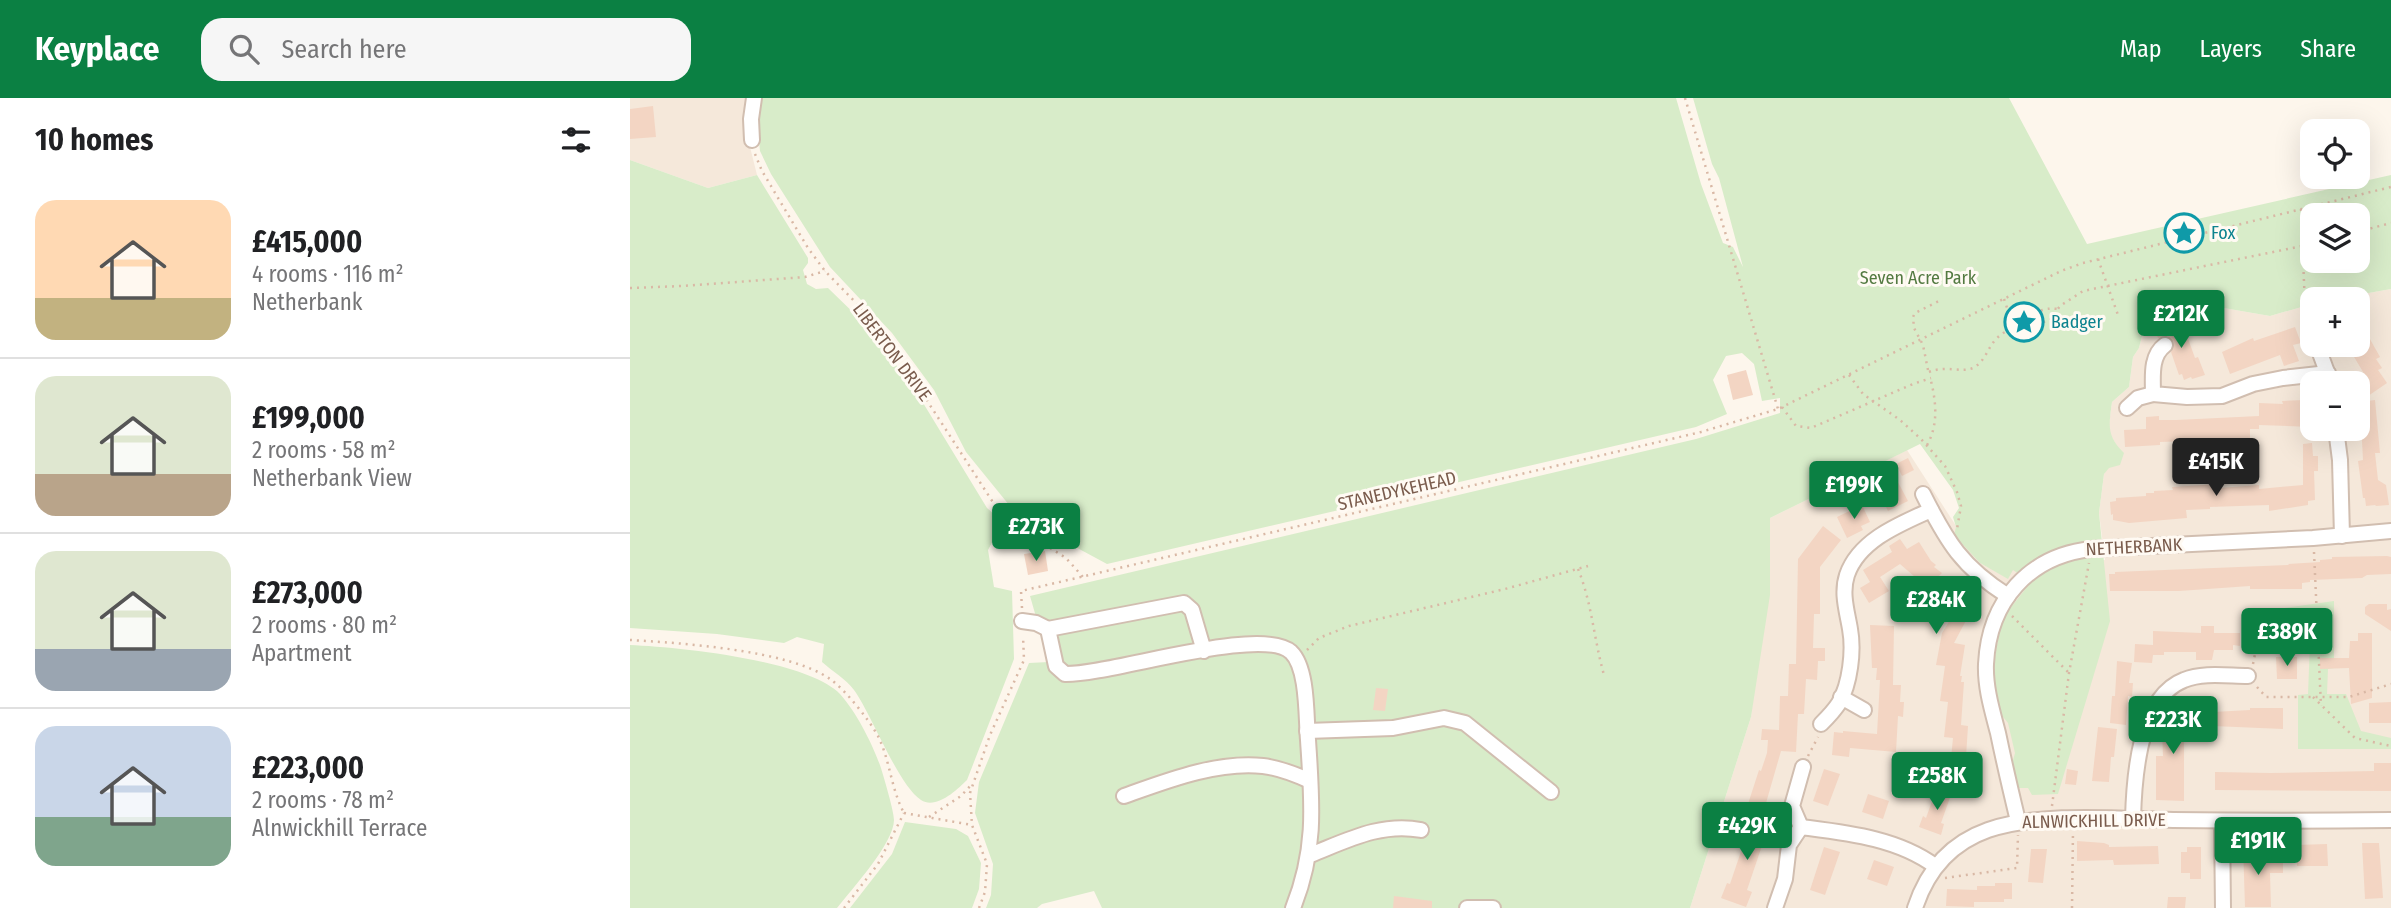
<!DOCTYPE html>
<meta charset="utf-8">
<style>
:root{--surface:#fff;--page:#f6f6f6;--text:#202124;--muted:#757577;--line:#e0e0e0;--accent:#0b8043}
body{margin:0;font-family:"Fira Sans Condensed",sans-serif;background:var(--page);color:var(--text);height:100vh;display:flex;flex-direction:column;font-size:26px;white-space:nowrap}
*{box-sizing:border-box;margin:0}
p{font-size:23px;color:var(--muted)}
.icon{flex:none;width:38px;height:38px;fill:none;stroke:currentColor;stroke-width:2;stroke-linecap:round;stroke-linejoin:round}
.map{position:relative;flex:1;overflow:hidden}
.sheet{display:flex;flex-direction:column;background:var(--surface);width:630px}
.sheet>*{flex:none}
.controls{position:absolute;left:1670px;top:21px;display:grid;gap:14px}
.controls a{display:grid;place-items:center;width:70px;height:70px;border-radius:14px;background:var(--surface);box-shadow:0 7px 28px #0002;font-size:35px}
.price{position:absolute;translate:-50% -60px;padding:0 16px;border-radius:7px;background:var(--accent);color:#fff;font-size:23px;line-height:46px;filter:drop-shadow(0 2px 4px #0008)}
.price::after{content:'';position:absolute;left:50%;top:42px;width:21px;height:16px;margin-left:-10px;background:inherit;clip-path:polygon(0 0,100% 0,50% 100%)}
.price.current{background:#222;color:#fff}
ul{padding:0;list-style:none}
li{display:flex;align-items:center;gap:21px;height:175px;padding:0 35px}
li+li{border-top:2px solid var(--line)}
li span{display:grid;place-items:center;flex:none;width:196px;height:140px;border-radius:21px;color:#555}
li>.icon{margin-inline-start:auto}
span .icon{width:84px;height:84px;fill:#fffc;stroke-width:1}
li b{font-size:30px}
h2{display:flex;justify-content:space-between;align-items:center;height:84px;padding:0 35px;font-size:30px}
header{display:flex;align-items:center;gap:42px;box-sizing:border-box;height:98px;padding:0 35px;background:var(--accent);color:#fff}
header strong{font-size:33px}
nav{display:flex;gap:38px;margin-inline-start:auto;font-size:24px}
.search{width:490px;height:63px;background:var(--page);display:flex;align-items:center;gap:18px;box-sizing:border-box;padding:0 24px;border-radius:21px;color:var(--muted);font-size:26px}
main{display:flex;flex:1;min-height:0}
.map>svg:first-child{display:block}
</style>
<header>
<strong>Keyplace</strong>
<div class="search"><svg class="icon" aria-label="search" viewBox="0 0 24 24"><circle cx="10" cy="10" r="6"/><path d="M15 15l6 6"/></svg>Search here</div>
<nav><a>Map</a><a>Layers</a><a>Share</a></nav>
</header>
<main>
<section class="sheet">
<h2>10 homes<svg class="icon" aria-label="filters" viewBox="0 0 24 24"><path d="M4 7h16M4 17h16"/><circle cx="9" cy="7" r="2"/><circle cx="15" cy="17" r="2"/></svg></h2>
<ul>
<li><span style="background:linear-gradient(#ffd9b3 70%,#c2b280 0)"><svg class="icon" aria-label="home" viewBox="0 0 24 24"><path d="M3 11l9-7 9 7M6 9v11h12V9"/></svg></span><div><b>£415,000</b><p>4 rooms · 116 m²</p><p>Netherbank</p></div></li>
<li><span style="background:linear-gradient(#dfe7d0 70%,#b9a48a 0)"><svg class="icon" aria-label="home" viewBox="0 0 24 24"><path d="M3 11l9-7 9 7M6 9v11h12V9"/></svg></span><div><b>£199,000</b><p>2 rooms · 58 m²</p><p>Netherbank View</p></div></li>
<li><span style="background:linear-gradient(#dfe7d0 70%,#9aa5b1 0)"><svg class="icon" aria-label="home" viewBox="0 0 24 24"><path d="M3 11l9-7 9 7M6 9v11h12V9"/></svg></span><div><b>£273,000</b><p>2 rooms · 80 m²</p><p>Apartment</p></div></li>
<li><span style="background:linear-gradient(#c9d6e8 65%,#7fa58c 0)"><svg class="icon" aria-label="home" viewBox="0 0 24 24"><path d="M3 11l9-7 9 7M6 9v11h12V9"/></svg></span><div><b>£223,000</b><p>2 rooms · 78 m²</p><p>Alnwickhill Terrace</p></div></li>
</ul>
</section>
<div class="map">
<svg width="1761" height="810" viewBox="0 0 1761 810">
<rect width="100%" height="100%" fill="#fdf6ec"/>
<!-- residential -->
<g fill="#f5e8da" fill-rule="evenodd">
<polygon points="0,0 120,0 117,37 127,77 78,90 0,62"/>
<path d="M1761 191V810H1060L1121 619 1140 420 1277 352 1350 465 1378 480 1382 471 1475 462 1469 415 1474 376 1487 348 1478 333 1482 304 1499 289 1503 259 1509 250 1515 226 1556 211 1588 209 1640 218 1682 206V247H1727V201H1705ZM1682 285H1727V331H1682Z"/>
</g>
<!-- green -->
<g fill="#d8ecc9" fill-rule="evenodd">
<path d="M131 0H1046L1071 86 1093 145 1103 149 1113 169 1089 80 1082 66 1063 0H1379L1457 146 1761 77V191L1705 201H1682V206L1640 218 1588 209 1556 211 1515 226 1509 250 1503 259 1499 289 1482 304C1479 327 1476 337 1494 355L1490 367 1479 370 1474 376 1469 415 1480 523 1428 696 1402 697 1398 690H1388L1382 666 1385 655 1378 625 1369 614 1363 568 1370 532 1374 518 1401 484 1383 472 1378 481 1350 465 1324 437 1326 429 1323 419 1329 410 1323 392 1290 346 1140 420V497L1121 619 1060 810H472L464 793 412 806 407 810H356L361 797 363 766 345 715 349 684 399 565 419 564 400 498 1066 341 1150 315V300L1132 303 1124 266 1112 255 1096 258 1083 282 1097 316 1066 329 477 466 388 418 336 354 304 292 262 235 200 169 141 76 130 53 127 24ZM1682 117H1727V163H1682Z"/>
<path d="M0 62 78 90 127 77 178 160V165L173 172 177 186 186 191 198 190 232 223 284 290 357 410 373 424 358 452 364 489 382 493 384 561 337 682C327 692 306 712 291 702 268 687 242 617 224 592 216 581 202 573 192 564L194 546 167 539 154 545 87 536 0 530Z"/>
<polygon points="1704,503 1704,570 1698,571 1697,596 1716,596 1731,633 1761,640 1761,651 1668,651 1668,597 1678,596 1680,545 1646,545 1647,511"/>
<path d="M0 547C48 549 177 562 210 596 227 615 243 647 251 670 254 680 264 713 264 722 264 745 222 791 207 810H0Z"/>
<polygon points="275,724 326,731 338,738 351,765 349,791 342,810 220,810 262,756"/>
</g>
<!-- building -->
<g fill="#f3d5c3">
<polygon points="23,8 26,39 0,41 0,11"/>
<polygon points="1551,221 1565,260 1568,259 1575,277 1562,281 1561,279 1554,282 1552,276 1549,277 1541,254 1544,244 1537,238 1528,240 1524,230"/>
<polygon points="1665,229 1671,245 1663,247 1669,263 1654,268 1650,257 1600,276 1592,254 1623,240 1624,243"/>
<polygon points="1736,234 1750,259 1746,261 1752,270 1748,272 1757,285 1738,298 1729,284 1736,279 1717,247 1727,247 1727,239"/>
<polygon points="1116,272 1123,297 1103,302 1097,277"/>
<polygon points="1674,302 1674,307 1678,307 1679,316 1681,316 1681,329 1629,327 1629,331 1620,331 1620,341 1530,344 1530,347 1495,349 1494,332 1516,331 1516,319 1529,318 1529,322 1546,322 1629,318 1629,305 1653,306 1652,303"/>
<polygon points="1745,302 1750,355 1745,355 1748,382 1756,387 1759,407 1746,408 1745,407 1736,408 1735,400 1733,400 1728,363 1733,362 1730,304"/>
<polygon points="1682,345 1683,358 1688,358 1688,373 1684,373 1685,402 1678,403 1678,407 1639,413 1639,407 1580,409 1580,411 1556,412 1557,420 1499,425 1483,422 1483,416 1481,417 1480,404 1486,403 1486,400 1516,398 1516,395 1524,395 1524,393 1543,392 1542,389 1589,386 1589,390 1629,387 1629,391 1673,387 1673,346"/>
<polygon points="1278,360 1284,372 1272,378 1266,366"/>
<polygon points="1262,373 1278,403 1258,413 1246,389 1252,386 1248,380"/>
<polygon points="1232,407 1240,424 1231,428 1233,432 1217,440 1207,419"/>
<polygon points="1193,428 1211,442 1190,469 1190,516 1184,516 1183,550 1195,550 1195,563 1188,563 1187,582 1176,581 1174,616 1168,616 1166,654 1151,653 1134,712 1118,706 1129,672 1131,673 1137,655 1138,642 1131,642 1132,631 1149,632 1150,598 1158,598 1159,566 1166,566 1168,461"/>
<polygon points="1270,441 1277,451 1289,444 1301,463 1306,467 1304,469 1312,475 1308,479 1348,500 1324,545 1335,547 1330,578 1332,578 1331,584 1334,584 1331,627 1338,628 1336,659 1349,661 1348,674 1320,671 1323,640 1314,639 1318,604 1310,603 1315,568 1306,567 1312,535 1328,509 1307,498 1270,466 1250,479 1259,493 1239,505 1230,490 1240,484 1233,472 1262,454 1259,448"/>
<polygon points="415,453 418,473 398,477 394,456"/>
<polygon points="1757,458 1761,459 1761,476 1737,477 1732,480 1680,482 1680,484 1672,485 1672,491 1620,491 1620,488 1549,493 1480,493 1479,476 1485,476 1485,474 1659,467 1658,466 1690,464 1690,462 1702,461 1702,459"/>
<polygon points="1739,506 1757,506 1757,512 1761,511 1761,533 1735,516 1735,509"/>
<rect x="1618" y="524" width="13" height="18"/>
<polygon points="1240,527 1264,528 1263,587 1271,587 1270,604 1274,604 1273,619 1268,618 1266,654 1220,650 1219,659 1202,657 1204,634 1213,635 1213,633 1247,636 1250,582 1246,582 1247,570 1242,570"/>
<polygon points="1571,528 1584,528 1584,535 1610,535 1610,548 1603,547 1603,552 1584,552 1582,562 1566,562 1566,554 1534,554 1534,557 1523,557 1522,565 1504,564 1505,546 1523,547 1523,533 1571,535"/>
<polygon points="1728,535 1742,535 1742,600 1721,606 1719,570 1690,571 1690,560 1719,560 1720,543 1728,543"/>
<polygon points="1646,559 1667,559 1667,581 1647,581"/>
<polygon points="1487,563 1502,565 1499,585 1503,585 1502,599 1498,598 1496,627 1480,625 1482,598 1485,598"/>
<polygon points="746,590 758,591 755,613 743,612"/>
<polygon points="1761,604 1761,625 1739,625 1739,605"/>
<polygon points="1539,608 1559,609 1559,641 1554,641 1554,703 1526,702 1526,658 1533,658 1532,631 1538,631"/>
<polygon points="1620,610 1653,610 1653,631 1583,628 1583,614 1620,612"/>
<polygon points="1468,629 1487,631 1484,659 1481,659 1479,684 1462,683"/>
<polygon points="1744,665 1761,665 1761,693 1585,692 1585,674 1640,675 1744,673"/>
<polygon points="1194,671 1210,676 1198,708 1183,703"/>
<polygon points="1437,671 1448,673 1446,687 1435,686"/>
<polygon points="1307,689 1322,694 1311,725 1314,726 1311,737 1289,729 1293,718 1296,720"/>
<polygon points="1238,696 1259,703 1253,721 1232,714"/>
<polygon points="1124,715 1141,721 1117,792 1122,794 1116,809 1091,800 1097,785 1100,786"/>
<polygon points="1447,743 1474,745 1479,747 1479,749 1528,748 1529,766 1484,767 1483,762 1447,763"/>
<polygon points="1732,745 1749,745 1753,800 1735,801"/>
<polygon points="1631,746 1632,763 1653,763 1653,775 1640,775 1641,809 1615,809 1613,747"/>
<polygon points="1697,746 1698,768 1667,768 1666,747"/>
<polygon points="1194,749 1210,754 1195,797 1180,792"/>
<polygon points="1557,749 1571,749 1571,781 1560,781 1560,775 1551,775 1551,754 1557,754"/>
<polygon points="1401,751 1417,751 1413,785 1398,784"/>
<polygon points="1244,762 1264,769 1257,788 1237,781"/>
<polygon points="1365,785 1382,785 1382,801 1374,801 1374,804 1344,804 1344,809 1316,808 1317,791 1347,792 1347,788 1365,788"/>
<polygon points="764,798 802,803 802,810 763,810"/>
<polygon points="1538,799 1556,799 1555,810 1537,810"/>
</g>
<g fill="none" stroke-linecap="round" stroke-linejoin="round">
<!-- minor casing -->
<g stroke="#d1beb0" stroke-width="18">
<g id="minor">
<polyline points="122,42 121,21 124,0"/>
<path d="M1535 247C1520 258 1523 279 1523 296L1557 299 1592 298 1623 286 1653 280 1698 275"/>
<polyline points="1687,247 1701,285"/>
<polyline points="1497,310 1508,300 1523,296"/>
<polyline points="1706,331 1710,362 1712,438"/>
<path d="M1293 396C1317 444 1332 469 1378 498"/>
<polyline points="392,523 406,525 418,531"/>
<path d="M574 553 562 512 554 505 418 531 426 568 435 576C480 577 631 527 661 554 678 570 676 619 678 642 682 704 687 750 663 810"/>
<polyline points="1211,599 1234,612"/>
<path d="M1191 626C1197 620 1204 613 1209 605 1220 586 1224 553 1220 531 1217 513 1211 495 1217 477 1229 442 1270 426 1301 412"/>
<polyline points="677,633 763,630 814,620 835,625 921,694"/>
<path d="M494 698C536 683 587 663 633 668 649 670 665 676 680 683"/>
<path d="M1503 721C1504 680 1509 599 1554 582 1573 574 1598 578 1618 578"/>
<path d="M1388 723C1381 694 1374 664 1368 635 1362 612 1355 589 1356 566 1359 503 1399 458 1461 451L1683 440 1761 433"/>
<polyline points="1592,723 1593,810"/>
<path d="M1171 729C1217 735 1267 740 1305 768"/>
<path d="M680 757C716 743 751 724 791 732"/>
<polyline points="837,810 863,810"/>
<polyline points="1145,810 1155,781 1159,747 1171,729 1162,708 1173,669"/>
<path d="M1285 810C1297 773 1321 745 1358 732 1410 714 1488 721 1543 722 1616 723 1688 723 1761 722"/>
</g>
</g>
<!-- path -->
<g stroke="#d9b8a5" stroke-width="2.5" stroke-dasharray="2 5" stroke-linecap="butt">
<polyline points="1055,0 1148,311"/>
<polyline points="125,56 132,73 178,150 195,173 229,208 272,264 368,412 392,432 436,460 453,479"/>
<polyline points="1671,111 1675,208 1682,230"/>
<polyline points="1727,134 1761,125"/>
<polyline points="1468,161 1488,217"/>
<polyline points="0,190 52,188 175,179 195,173"/>
<polyline points="1374,201 1384,230"/>
<path d="M1396 227C1404 214 1413 209 1428 211"/>
<polyline points="1298,272 1293,247 1284,230 1283,219 1285,215 1309,203"/>
<path d="M1299 274C1316 267 1331 275 1343 270 1356 263 1357 250 1367 240 1381 226 1403 228 1420 222L1430 208 1453 193 1682 146"/>
<polyline points="1219,277 1233,296 1270,322 1291,341 1315,368 1327,394 1331,408 1327,431"/>
<polyline points="1152,309 1166,328 1181,330 1283,286 1301,280"/>
<path d="M1297 347C1309 326 1306 302 1300 279"/>
<polyline points="1684,454 1691,608"/>
<path d="M948 471C962 505 964 542 974 577"/>
<polyline points="392,510 391,493 1071,334 1148,311 1431,173 1453,165 1761,89"/>
<polyline points="1382,518 1439,575"/>
<path d="M0 542C51 545 159 552 200 581 214 590 240 623 248 638 260 662 261 691 274 715"/>
<polyline points="677,552 689,540 719,528 875,491 958,468"/>
<polyline points="1623,566 1625,556 1647,541 1689,542"/>
<polyline points="1627,589 1636,599 1719,599 1761,586"/>
<polyline points="1683,599 1725,640 1761,648"/>
<polyline points="1178,658 1188,639"/>
<polyline points="1422,708 1439,575 1459,465"/>
<polyline points="274,715 342,727"/>
<polyline points="299,719 331,698 341,687"/>
<polyline points="1315,780 1387,770 1388,737"/>
<polyline points="214,810 248,766 274,715"/>
<polyline points="349,810 355,794 357,766 342,727 340,695 360,637 394,562 393,538"/>
<polyline points="1442,810 1443,733"/>
</g>
<!-- minor -->
<use href="#minor" stroke="#fff" stroke-width="14"/>
</g>
<!-- icons -->
<defs>
<g id="sight-ring" transform="scale(2.0125)"><circle r="9.5" fill="#fffaf3" stroke="#0f9aa8" stroke-width="1.5"/><path d="M0-6L1.8-2.2L6-1.7L2.9 1.2L3.7 5.4L0 3.3L-3.7 5.4L-2.9 1.2L-6-1.7L-1.8-2.2Z" fill="#0f9aa8"/></g>
</defs>
<g fill-rule="evenodd">
<use href="#sight-ring" x="1554" y="135"/>
<use href="#sight-ring" x="1394" y="224"/>
</g>
<g text-anchor="middle" stroke-width="6" stroke-linejoin="round" paint-order="stroke">
<!-- culture labels -->
<g font-size="18" fill="#0d838f" stroke="#fffaf3" text-anchor="start">
<text x="1581" y="141">Fox</text>
<text x="1421" y="230">Badger</text>
</g>
<!-- park labels -->
<g font-size="18" fill="#537a41" stroke="#fffaf3">
<text x="1288" y="186">Seven Acre Park</text>
</g>
<!-- street labels -->
<g font-size="18" fill="#7a5c4d" stroke="#fffaf3">
<text transform="translate(262 254) rotate(53)" y="6">LIBERTON DRIVE</text>
<text transform="translate(767 393) rotate(-13)" y="6">STANEDYKEHEAD</text>
<text transform="translate(1504 449) rotate(-3)" y="6">NETHERBANK</text>
<text transform="translate(1464 723) rotate(-1)" y="6">ALNWICKHILL DRIVE</text>
</g>
</g>
</svg>
<div class="controls">
<a><svg class="icon" aria-label="locate" viewBox="0 0 24 24"><circle cx="12" cy="12" r="6"/><path d="M12 2v4M12 18v4M2 12h4M18 12h4"/></svg></a>
<a><svg class="icon" aria-label="layers" viewBox="0 0 24 24"><path d="M12 4l9 5-9 5-9-5zM3 14l9 5 9-5"/></svg></a>
<a>+</a>
<a>−</a>
</div>
<b class="price" style="left:1551px;top:252px">£212K</b>
<b class="price current" style="left:1586px;top:400px">£415K</b>
<b class="price" style="left:1224px;top:423px">£199K</b>
<b class="price" style="left:406px;top:465px">£273K</b>
<b class="price" style="left:1306px;top:538px">£284K</b>
<b class="price" style="left:1657px;top:570px">£389K</b>
<b class="price" style="left:1543px;top:658px">£223K</b>
<b class="price" style="left:1307px;top:714px">£258K</b>
<b class="price" style="left:1117px;top:764px">£429K</b>
<b class="price" style="left:1628px;top:779px">£191K</b>
</div>
</main>
